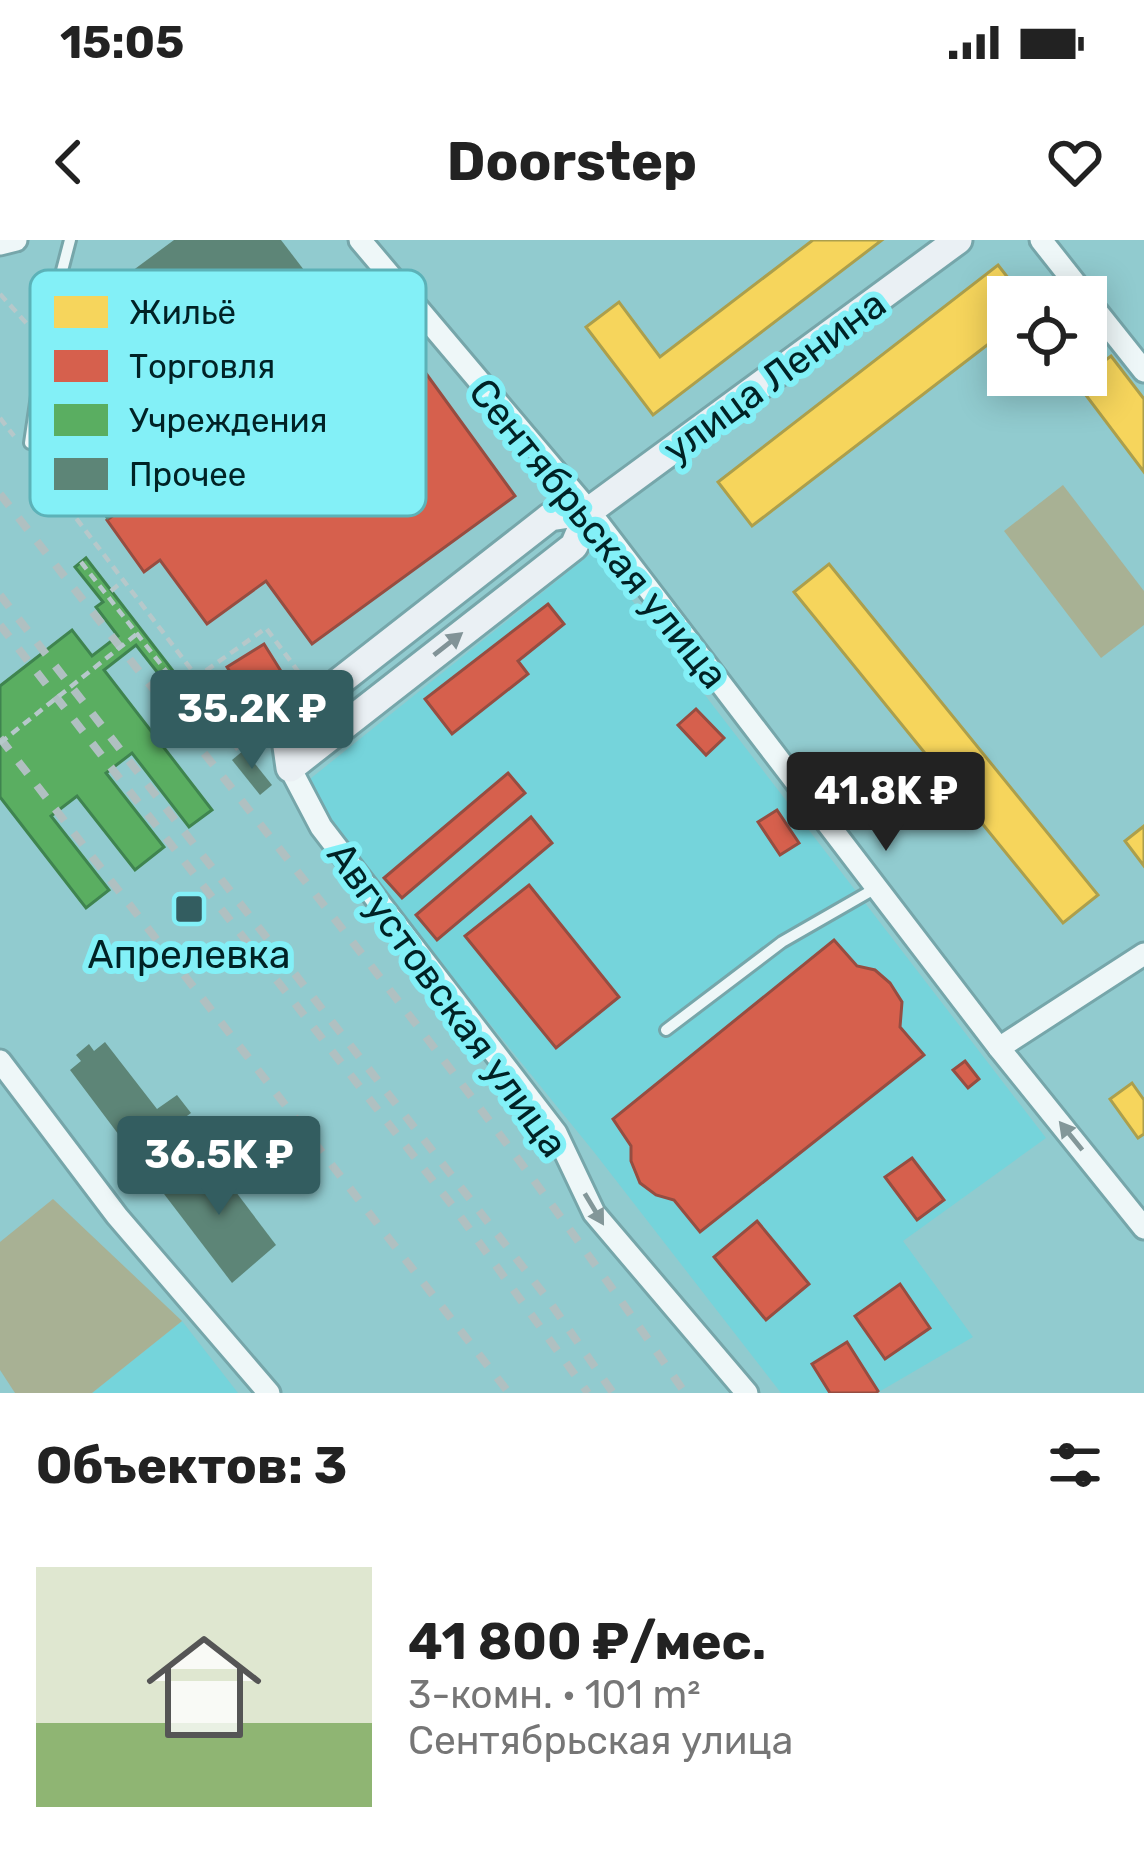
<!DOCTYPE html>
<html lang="ru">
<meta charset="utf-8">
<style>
:root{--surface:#fff;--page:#f6f6f6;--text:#222;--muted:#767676;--accent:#335d60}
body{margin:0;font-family:Rubik,sans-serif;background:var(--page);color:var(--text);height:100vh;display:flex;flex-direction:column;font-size:45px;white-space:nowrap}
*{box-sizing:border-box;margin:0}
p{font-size:39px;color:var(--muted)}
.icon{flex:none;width:66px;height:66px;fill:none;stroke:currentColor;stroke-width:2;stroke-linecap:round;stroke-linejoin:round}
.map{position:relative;height:1153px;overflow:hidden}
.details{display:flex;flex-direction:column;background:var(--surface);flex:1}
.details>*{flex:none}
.controls{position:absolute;left:987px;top:36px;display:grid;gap:24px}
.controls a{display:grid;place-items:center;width:120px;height:120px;border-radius:0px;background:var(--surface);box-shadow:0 6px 30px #0003;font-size:60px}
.price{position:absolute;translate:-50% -102px;padding:0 27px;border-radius:12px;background:var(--accent);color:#fff;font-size:39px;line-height:78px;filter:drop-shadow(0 3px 6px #0008)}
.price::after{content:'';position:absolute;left:50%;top:72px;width:36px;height:27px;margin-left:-18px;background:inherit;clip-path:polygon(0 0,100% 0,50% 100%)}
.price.on{background:#222;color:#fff}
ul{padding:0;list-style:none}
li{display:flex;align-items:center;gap:36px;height:300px;padding:0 36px}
li span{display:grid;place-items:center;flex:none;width:336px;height:240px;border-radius:0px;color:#555}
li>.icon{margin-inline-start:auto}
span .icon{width:144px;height:144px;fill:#fffc;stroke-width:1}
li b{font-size:51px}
h2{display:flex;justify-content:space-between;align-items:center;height:144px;padding:0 36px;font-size:51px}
.status{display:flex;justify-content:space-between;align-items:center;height:84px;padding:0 60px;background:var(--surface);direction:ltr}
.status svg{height:33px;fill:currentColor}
header{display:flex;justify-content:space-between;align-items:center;height:156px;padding:0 36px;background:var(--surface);font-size:54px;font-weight:700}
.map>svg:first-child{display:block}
</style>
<div class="status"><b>15:05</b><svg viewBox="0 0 49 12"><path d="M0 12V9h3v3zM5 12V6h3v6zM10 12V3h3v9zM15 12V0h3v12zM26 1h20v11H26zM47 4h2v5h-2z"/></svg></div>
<header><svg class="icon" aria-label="back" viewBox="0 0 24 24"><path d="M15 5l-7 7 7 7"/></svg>Doorstep<svg class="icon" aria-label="heart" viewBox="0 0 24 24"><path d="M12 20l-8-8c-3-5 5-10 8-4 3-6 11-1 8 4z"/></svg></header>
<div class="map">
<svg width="1144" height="1153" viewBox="0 0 1144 1153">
<rect width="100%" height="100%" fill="#91cbcf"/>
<!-- built -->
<g fill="#75d4db">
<polygon points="594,311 1046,898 903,1001 973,1097 877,1153 781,1153 594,912 308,560 310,539"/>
<polygon points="182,1081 238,1153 92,1153"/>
</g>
<!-- green -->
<g fill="#a8b194">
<polygon points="1063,245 1144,351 1144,385 1101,418 1004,291"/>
<polygon points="53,959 182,1081 92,1153 15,1153 0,1130 0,1002"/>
</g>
<!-- homes -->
<g fill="#f6d55c" stroke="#ac9f4c" stroke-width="3">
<polygon points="813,0 882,0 653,175 586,87 619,62 660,117"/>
<polygon points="998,25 1023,57 1008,57 1008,89 752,286 718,242"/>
<polygon points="1111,116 1144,159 1144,232 1076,142"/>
<polygon points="829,324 1098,655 1063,683 794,352"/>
<polygon points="1144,586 1144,626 1125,601"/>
<polygon points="1132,843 1144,860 1144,894 1138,898 1110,859"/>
</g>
<!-- shops -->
<g fill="#d6604d" stroke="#964d41" stroke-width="3">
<polygon points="385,77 515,256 312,404 266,341 207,384 160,320 144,332 107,280"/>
<polygon points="548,364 564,384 518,421 528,434 452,494 425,459"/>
<polygon points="264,404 289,444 252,468 227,427"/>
<polygon points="696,469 724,498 706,515 678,485"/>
<polygon points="508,533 525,553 402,658 384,638"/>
<polygon points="777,570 799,603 780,615 758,582"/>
<polygon points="531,577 552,603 437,700 416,675"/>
<polygon points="529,645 619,757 556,808 465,696"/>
<polygon points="834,700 857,726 875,730 890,743 902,762 900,787 924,815 700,992 674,960 656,955 640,943 631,921 631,906 613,879"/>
<polygon points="965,821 979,839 968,848 953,830"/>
<polygon points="912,918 944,960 917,980 885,937"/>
<polygon points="757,981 809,1044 766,1080 714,1017"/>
<polygon points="900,1044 930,1088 885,1119 855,1076"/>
<polygon points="847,1102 878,1151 876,1153 830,1153 812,1124"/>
</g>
<!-- public -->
<polygon fill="#5aae61" stroke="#3f844f" stroke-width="3" points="86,318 207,475 197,483 136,405 104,430 212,570 189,587 132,513 106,533 164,607 135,630 77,556 51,576 109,650 86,668 0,557 0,446 72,390 92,416 118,396 96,367 103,362 75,327"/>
<!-- building -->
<g fill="#5d8577">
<polygon points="174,0 281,0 356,98 107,280 37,187 55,88"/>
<polygon points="244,510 272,545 260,555 232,520"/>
<polygon points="105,802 157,869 177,855 191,873 134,915 70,830 81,821 76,815 89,804 94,811"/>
<polygon points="208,915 276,1005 232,1043 161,950"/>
</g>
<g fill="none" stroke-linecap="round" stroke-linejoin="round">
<!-- lane casing -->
<g stroke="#76a6aa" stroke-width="16">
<g id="lane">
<polyline points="30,203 47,88 70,0"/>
<polyline points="666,790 782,702 876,648"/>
</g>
</g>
<!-- street casing -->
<g stroke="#76a6aa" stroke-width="27">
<g id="street">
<polyline points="360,0 589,271 999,808 1144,988"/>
<polyline points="1041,0 1086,57"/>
<polyline points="0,4 16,0"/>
<polyline points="1086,58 1144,131"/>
<polyline points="290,528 321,587 556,893 594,973 747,1153"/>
<polyline points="999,808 1144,714"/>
<polyline points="0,821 117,976 269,1153"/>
</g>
</g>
<!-- secondary casing -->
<g stroke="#76a6aa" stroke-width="33">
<polyline id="secondary" points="589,271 574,306 290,528 284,485 550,277 589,271 958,0"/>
</g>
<!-- path -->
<g stroke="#b6c8ca" stroke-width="4.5" stroke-dasharray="9 6" stroke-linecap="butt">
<polyline points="0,54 28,85"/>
<polyline points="0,178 14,196"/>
<polyline points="31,219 197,437 266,388 303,438"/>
<polyline points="81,322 212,490 235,485 231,499 240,513"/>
<polyline points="111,351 124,340"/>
<polyline points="197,437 235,485 269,462"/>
</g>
<!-- lane -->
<use href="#lane" stroke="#eef7f8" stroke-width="10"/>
<!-- street -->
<use href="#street" stroke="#eef7f8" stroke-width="21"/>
<!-- secondary -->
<use href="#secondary" stroke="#eaf0f4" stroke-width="27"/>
<!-- rail -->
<g stroke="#b0c0c1" stroke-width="8" stroke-dasharray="15 15" stroke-linecap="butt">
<path d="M0 254C231 551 473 842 685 1153"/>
<polyline points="0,355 547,1058 613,1153"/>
<polyline points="0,385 455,969 588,1153"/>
<polyline points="0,498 509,1153"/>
</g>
<!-- path-bridge -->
<polyline stroke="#b6c8ca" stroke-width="4.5" stroke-dasharray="9 6" stroke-linecap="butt" points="0,503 138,393"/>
</g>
<!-- one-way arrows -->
<defs><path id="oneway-solid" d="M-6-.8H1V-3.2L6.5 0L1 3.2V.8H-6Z" transform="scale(3)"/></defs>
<use fill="#819397" href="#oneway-solid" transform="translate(448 404) rotate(-38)"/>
<g fill="#839799">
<use href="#oneway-solid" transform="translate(1071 896) rotate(-129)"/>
<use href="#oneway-solid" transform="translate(594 969) rotate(59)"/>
</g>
<!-- markers -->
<rect fill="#335d60" stroke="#83f0f7" stroke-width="4.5" x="174" y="654" width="30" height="30" rx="6"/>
<g text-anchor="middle" stroke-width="12" stroke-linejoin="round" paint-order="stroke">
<!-- street labels -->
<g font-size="39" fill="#002225" stroke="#83f0f7">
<text transform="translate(774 136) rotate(-36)" y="14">улица Ленина</text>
<text transform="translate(599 293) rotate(51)" y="14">Сентябрьская улица</text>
<text transform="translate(448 759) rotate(54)" y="14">Августовская улица</text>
</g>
<!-- poi labels -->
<g font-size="39" fill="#002225" stroke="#83f0f7">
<text x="189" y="728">Апрелевка</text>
</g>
</g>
<!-- legend -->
<rect x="30" y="30" width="396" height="246" rx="18" fill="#83f0f7" stroke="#5cb2b8" stroke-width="3"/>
<rect x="54" y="56" width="54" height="32" fill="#f6d55c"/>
<rect x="54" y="110" width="54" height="32" fill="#d6604d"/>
<rect x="54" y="164" width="54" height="32" fill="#5aae61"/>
<rect x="54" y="218" width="54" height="32" fill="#5d8577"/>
<g font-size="33" fill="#002225">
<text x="129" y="84">Жильё</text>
<text x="129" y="138">Торговля</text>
<text x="129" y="192">Учреждения</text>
<text x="129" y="246">Прочее</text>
</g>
</svg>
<div class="controls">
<a><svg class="icon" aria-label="locate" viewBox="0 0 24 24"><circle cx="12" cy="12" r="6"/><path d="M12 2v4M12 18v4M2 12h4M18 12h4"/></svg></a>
</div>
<b class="price" style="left:252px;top:532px">35.2K ₽</b>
<b class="price on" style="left:886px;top:614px">41.8K ₽</b>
<b class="price" style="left:219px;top:978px">36.5K ₽</b>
</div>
<section class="details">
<h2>Объектов: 3<svg class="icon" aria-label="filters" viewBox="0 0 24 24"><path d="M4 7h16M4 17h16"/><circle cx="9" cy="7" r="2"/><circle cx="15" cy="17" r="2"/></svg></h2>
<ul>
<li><span style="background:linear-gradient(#dfe7d0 65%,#8fb573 0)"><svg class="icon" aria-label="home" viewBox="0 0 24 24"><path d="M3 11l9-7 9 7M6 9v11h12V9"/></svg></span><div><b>41 800 ₽/мес.</b><p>3-комн. · 101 m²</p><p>Сентябрьская улица</p></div></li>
</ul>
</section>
